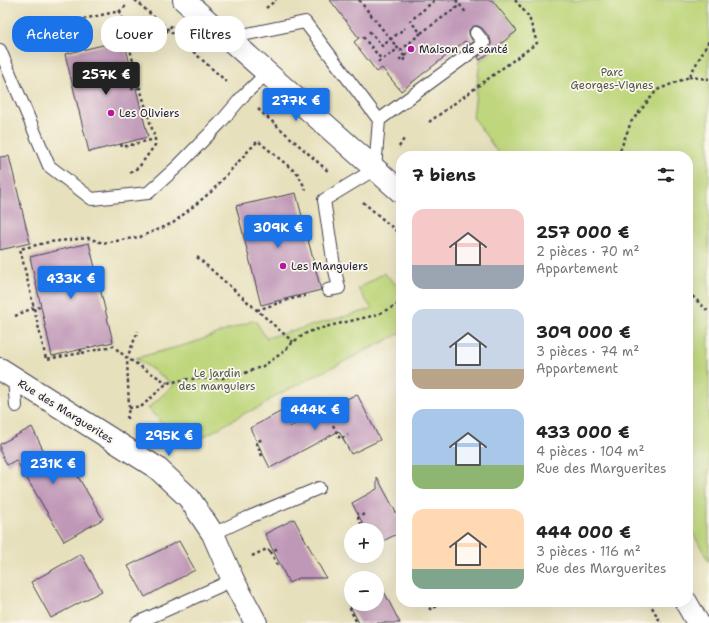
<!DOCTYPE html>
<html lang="fr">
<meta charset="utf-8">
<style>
:root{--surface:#fff;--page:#f2f2f2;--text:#222;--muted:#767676;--accent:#1a73e8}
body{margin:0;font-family:"Shantell Sans",sans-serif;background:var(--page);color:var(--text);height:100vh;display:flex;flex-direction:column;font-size:15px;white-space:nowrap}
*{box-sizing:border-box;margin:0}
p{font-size:13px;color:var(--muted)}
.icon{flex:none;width:22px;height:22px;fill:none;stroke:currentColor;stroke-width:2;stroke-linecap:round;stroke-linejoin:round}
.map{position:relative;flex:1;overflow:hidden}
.drawer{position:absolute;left:396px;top:151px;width:297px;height:456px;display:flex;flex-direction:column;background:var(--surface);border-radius:16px;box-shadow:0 4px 16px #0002}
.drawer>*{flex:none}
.top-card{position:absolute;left:12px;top:16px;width:324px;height:36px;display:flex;gap:8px}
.buttons{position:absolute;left:344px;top:523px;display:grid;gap:8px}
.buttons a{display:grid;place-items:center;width:40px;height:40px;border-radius:50%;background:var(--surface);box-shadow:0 4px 16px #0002;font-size:20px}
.price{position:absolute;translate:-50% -34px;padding:0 9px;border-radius:4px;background:var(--accent);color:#fff;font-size:13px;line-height:26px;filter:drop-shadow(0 1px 2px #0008)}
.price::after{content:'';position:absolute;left:50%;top:24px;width:12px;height:9px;margin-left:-6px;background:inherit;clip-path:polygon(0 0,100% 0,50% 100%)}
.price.on{background:#222;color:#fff}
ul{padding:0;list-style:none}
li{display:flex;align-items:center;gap:12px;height:100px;padding:0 16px}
li span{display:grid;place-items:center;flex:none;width:112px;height:80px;border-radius:12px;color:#555}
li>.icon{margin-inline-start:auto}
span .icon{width:48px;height:48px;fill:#fffc;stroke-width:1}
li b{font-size:17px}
h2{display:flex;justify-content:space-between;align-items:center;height:48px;padding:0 16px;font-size:17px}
.tag{padding:0 14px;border-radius:16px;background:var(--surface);box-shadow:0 4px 16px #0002;font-size:14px;line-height:36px}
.tag.on{background:var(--accent);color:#fff}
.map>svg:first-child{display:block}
</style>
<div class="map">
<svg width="709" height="623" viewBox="0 0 709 623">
<rect width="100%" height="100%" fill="#fbf7ec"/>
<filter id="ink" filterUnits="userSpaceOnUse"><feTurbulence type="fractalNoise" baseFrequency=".025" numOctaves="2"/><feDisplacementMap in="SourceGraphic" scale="8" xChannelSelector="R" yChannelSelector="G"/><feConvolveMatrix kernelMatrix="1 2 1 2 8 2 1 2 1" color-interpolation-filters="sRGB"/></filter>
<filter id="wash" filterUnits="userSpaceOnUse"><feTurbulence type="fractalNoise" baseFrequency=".012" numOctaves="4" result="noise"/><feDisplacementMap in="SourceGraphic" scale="16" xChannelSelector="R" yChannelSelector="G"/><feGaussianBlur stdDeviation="0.9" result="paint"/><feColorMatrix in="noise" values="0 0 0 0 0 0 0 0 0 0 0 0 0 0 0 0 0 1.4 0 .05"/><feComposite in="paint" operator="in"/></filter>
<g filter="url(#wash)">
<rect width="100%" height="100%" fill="#e7e0bc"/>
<!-- green -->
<g fill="#bed67b" stroke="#707c5b">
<polygon points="492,0 709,0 709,562 688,524 688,156 500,156 473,117 480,60 517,31"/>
<polygon points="384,273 401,289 401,333 275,396 259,408 247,412 184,448 148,408 174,385 136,358 192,343 255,320 266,338 372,309 358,289"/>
</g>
<g id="blocks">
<!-- building -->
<g fill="#bf97b7">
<polygon points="330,0 492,0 517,31 480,60 478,57 489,49 491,46 491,42 490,38 482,28 478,26 474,26 472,27 469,30 469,34 473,42 469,45 465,41 401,91 382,68 377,72 354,42 359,38"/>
<polygon points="124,40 148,137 89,152 65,54"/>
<polygon points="9,156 30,243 0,250 0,157"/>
<polygon points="296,193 321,290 261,305 236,206"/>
<polygon points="89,243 113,342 52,356 30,257"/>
<polygon points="357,394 380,440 351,454 339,431 270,468 250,428 282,411 290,427"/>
<polygon points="32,427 51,466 67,458 103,519 64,541 16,460 7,465 0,451 0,444"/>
<polygon points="377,477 401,522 401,532 377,544 377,530 366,530 352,503 377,489"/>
<polygon points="294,519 326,578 299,578 289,583 265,534"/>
<polygon points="179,541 195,570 145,597 128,566"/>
<polygon points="81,554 102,591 51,618 31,582"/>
<polygon points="376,578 377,578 400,623 359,623 344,594 351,590 351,604 377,604 377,578"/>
</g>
</g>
</g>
<g filter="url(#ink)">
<use href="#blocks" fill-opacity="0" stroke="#403e4e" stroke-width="1"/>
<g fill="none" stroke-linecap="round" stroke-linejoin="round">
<!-- service casing -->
<g stroke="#403e4e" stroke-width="14">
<g id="service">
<polyline points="228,38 305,22 379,120 375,169 324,200 334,266 339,288 328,290"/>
<polyline points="0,50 49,166 92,199 148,193 178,166 220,123 243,96 267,73"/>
<polyline points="379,120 484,43 476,33"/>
<polyline points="14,378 16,406"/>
<polyline points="213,534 247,518 319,488"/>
<polyline points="137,623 233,580"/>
</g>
</g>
<!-- minor casing -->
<g stroke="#403e4e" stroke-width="24">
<g id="minor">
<polyline points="184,0 213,26 228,38 401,192"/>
<polyline points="0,369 157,468 189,498 213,534 233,580 256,623"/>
<polyline points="686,602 698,623"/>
</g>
</g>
<!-- path -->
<g stroke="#403e4e" stroke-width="2.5" stroke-dasharray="3 3" stroke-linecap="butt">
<polyline points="135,0 227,82"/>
<polyline points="359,0 400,51 421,33 410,21 435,0"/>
<polyline points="456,0 467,14"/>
<polyline points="266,8 276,0"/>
<polyline points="120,11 140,88 155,139"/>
<polyline points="369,31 382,46 405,28"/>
<polyline points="421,33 460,5"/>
<polyline points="13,34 120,11 126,6"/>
<polyline points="162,37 173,24"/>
<polyline points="363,37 382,60"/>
<polyline points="399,60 404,56 400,51"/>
<polyline points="404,61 404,56 408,53"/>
<polyline points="378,62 398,49"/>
<polyline points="689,77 709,79"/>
<polyline points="131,89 140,88"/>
<polyline points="258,109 329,172"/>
<polyline points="429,122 537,43 529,17 515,0"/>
<polyline points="121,144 122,147 155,139 155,145 139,167 130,173"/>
<polyline points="399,147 405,137"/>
<polyline points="618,156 631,122 657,90 689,77 709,41"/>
<polyline points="363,202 401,235"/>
<polyline points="197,257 293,342"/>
<polyline points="688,292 709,312"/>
<polyline points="257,310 291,299 309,295"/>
<polyline points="15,316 33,308 40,307"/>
<polyline points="80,349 82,353 46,359 20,249 49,242 88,238 103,243 140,237 173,223 212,191 249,150 258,141 298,174 306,190"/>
<polyline points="82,353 113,346 127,358 167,383"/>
<polyline points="129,408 142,406 167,383 188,379 223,378 245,373 263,366 282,353 293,342 308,332 329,326 376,315 401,303"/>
<polyline points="127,419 129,408 127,358 138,331"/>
<polyline points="333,425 340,439 348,435"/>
<polyline points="262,456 256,442 263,439"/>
<polyline points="364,514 358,518 364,530"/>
<polyline points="252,556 267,549 271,552"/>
<polyline points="277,565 271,552 278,548"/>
<polyline points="427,602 430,609 438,606"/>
<polyline points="649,602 661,623"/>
<polyline points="357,606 350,609 357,623"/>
</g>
<!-- service -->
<use href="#service" stroke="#fff" stroke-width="12"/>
<!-- minor -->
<use href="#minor" stroke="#fff" stroke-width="22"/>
</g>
</g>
<!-- markers -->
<g fill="#b5179e" stroke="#fbf7ec" stroke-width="1.5">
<circle cx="411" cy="49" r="4"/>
<circle cx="111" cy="113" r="4"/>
<circle cx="283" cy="266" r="4"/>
</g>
<g text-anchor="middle" stroke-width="3.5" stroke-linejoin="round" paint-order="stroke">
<!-- poi labels -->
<g font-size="11" fill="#22223b" stroke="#fbf7ec" text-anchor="start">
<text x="419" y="53">Maison de santé</text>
<text x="119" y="117">Les Oliviers</text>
<text x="291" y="270">Les Manguiers</text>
</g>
<!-- park labels -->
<g font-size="11" fill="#51584e" stroke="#fbf7ec">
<text x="612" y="76">Parc<tspan x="612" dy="13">Georges-Vignes</tspan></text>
<text x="217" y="377">Le jardin<tspan x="217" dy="13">des manguiers</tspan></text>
</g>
<!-- street labels -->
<g font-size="11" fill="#22223b" stroke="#fbf7ec">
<text transform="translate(66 411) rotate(32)" y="4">Rue des Marguerites</text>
</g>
</g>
</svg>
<div class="buttons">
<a>+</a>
<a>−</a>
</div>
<b class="price on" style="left:106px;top:96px">257K €</b>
<b class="price" style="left:296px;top:122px">277K €</b>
<b class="price" style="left:278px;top:249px">309K €</b>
<b class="price" style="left:71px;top:300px">433K €</b>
<b class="price" style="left:315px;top:431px">444K €</b>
<b class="price" style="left:169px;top:457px">295K €</b>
<b class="price" style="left:53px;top:485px">231K €</b>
<div class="top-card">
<a class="tag on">Acheter</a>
<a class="tag">Louer</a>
<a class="tag">Filtres</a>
</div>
<section class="drawer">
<h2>7 biens<svg class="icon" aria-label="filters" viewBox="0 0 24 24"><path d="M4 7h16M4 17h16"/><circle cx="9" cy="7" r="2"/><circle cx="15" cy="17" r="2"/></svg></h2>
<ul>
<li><span style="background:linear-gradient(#f6c9c9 70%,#9aa5b1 0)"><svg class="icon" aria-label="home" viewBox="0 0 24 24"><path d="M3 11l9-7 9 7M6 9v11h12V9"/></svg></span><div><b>257 000 €</b><p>2 pièces · 70 m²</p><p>Appartement</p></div></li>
<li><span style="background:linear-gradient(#c9d6e8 75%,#b9a48a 0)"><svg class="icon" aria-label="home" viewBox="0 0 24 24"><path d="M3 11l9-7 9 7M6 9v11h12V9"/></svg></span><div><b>309 000 €</b><p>3 pièces · 74 m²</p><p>Appartement</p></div></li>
<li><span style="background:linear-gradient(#a9c7e8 70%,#8fb573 0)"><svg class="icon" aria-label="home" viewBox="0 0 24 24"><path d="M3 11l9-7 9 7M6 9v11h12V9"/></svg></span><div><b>433 000 €</b><p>4 pièces · 104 m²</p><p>Rue des Marguerites</p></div></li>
<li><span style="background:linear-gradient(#ffd9b3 75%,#7fa58c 0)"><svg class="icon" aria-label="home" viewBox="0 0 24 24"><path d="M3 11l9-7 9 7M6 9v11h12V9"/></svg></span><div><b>444 000 €</b><p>3 pièces · 116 m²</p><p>Rue des Marguerites</p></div></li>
</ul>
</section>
</div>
